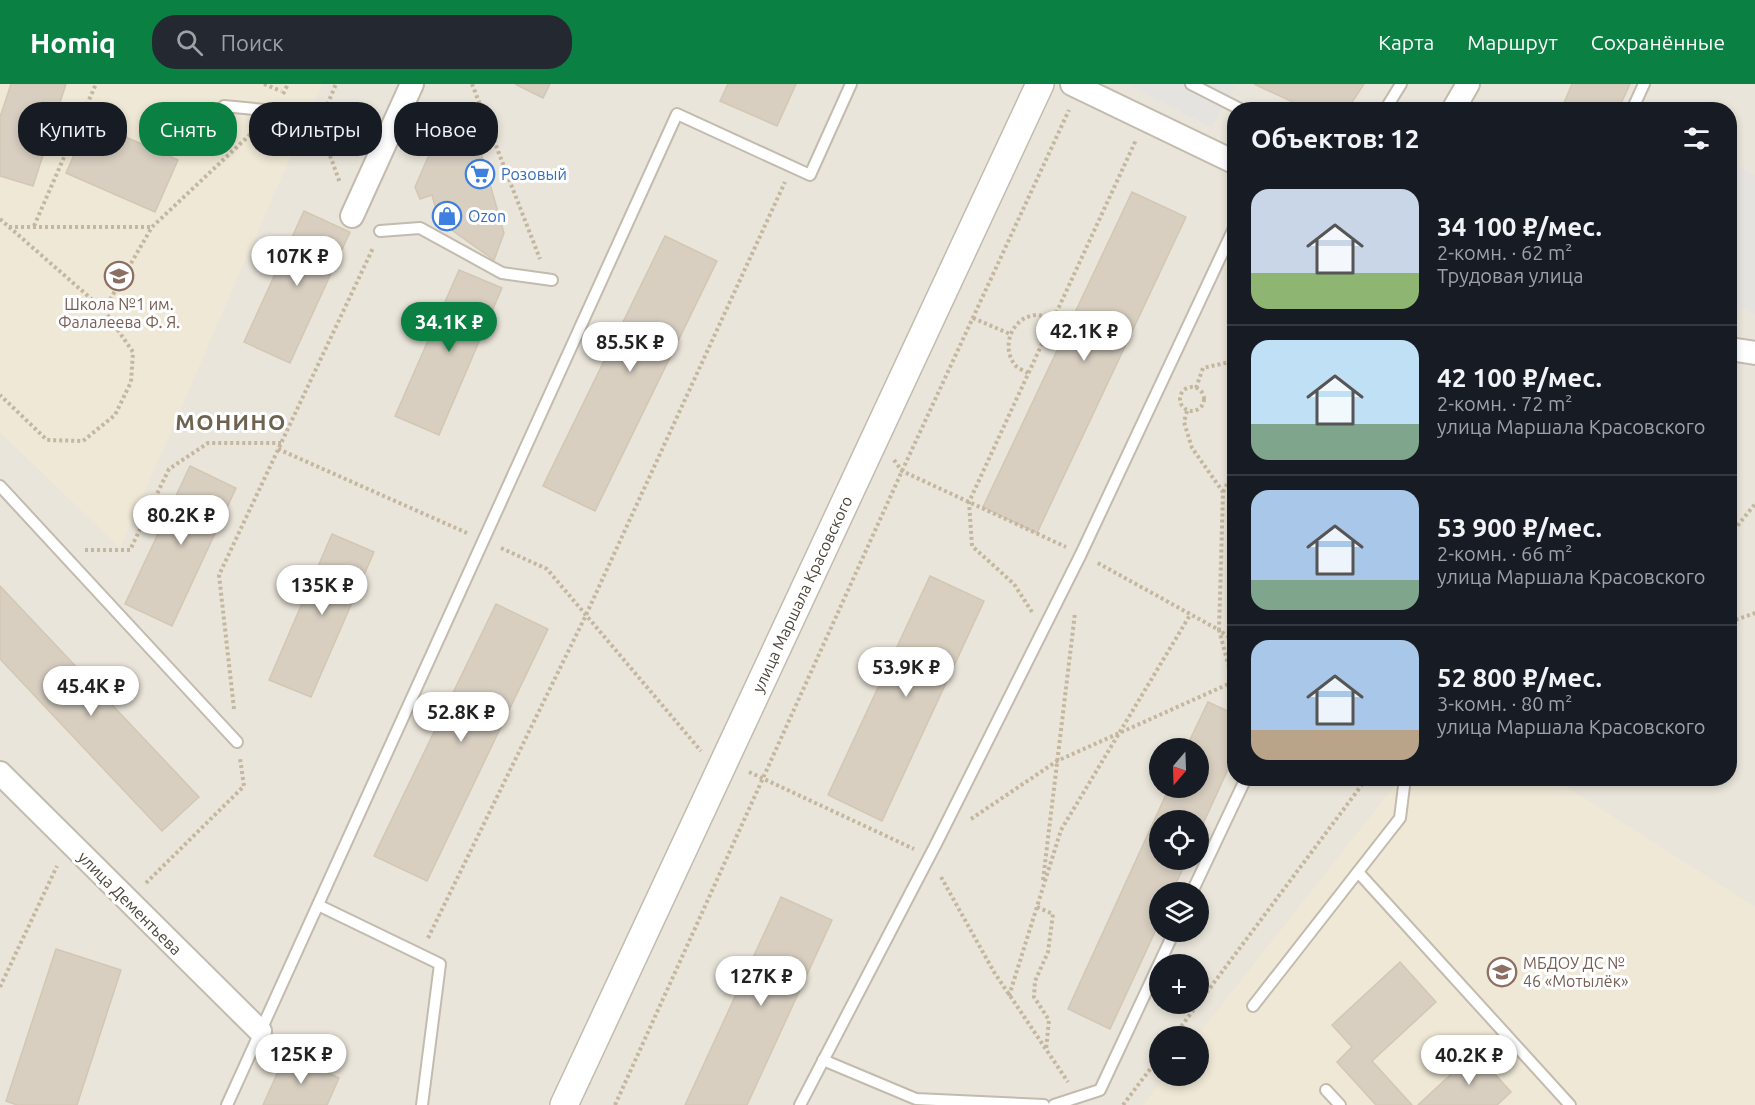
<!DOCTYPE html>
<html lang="ru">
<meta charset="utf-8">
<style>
:root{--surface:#171b24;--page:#242831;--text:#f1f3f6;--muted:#9ea1a6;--line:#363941;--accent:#0b8043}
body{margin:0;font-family:Ubuntu,sans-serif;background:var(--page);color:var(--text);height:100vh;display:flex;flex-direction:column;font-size:22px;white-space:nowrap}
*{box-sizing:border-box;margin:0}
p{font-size:20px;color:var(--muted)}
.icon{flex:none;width:33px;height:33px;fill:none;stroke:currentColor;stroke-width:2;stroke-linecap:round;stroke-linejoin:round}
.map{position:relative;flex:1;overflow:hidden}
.panel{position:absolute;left:1227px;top:18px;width:510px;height:684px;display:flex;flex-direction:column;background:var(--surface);border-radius:24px;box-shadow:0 3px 9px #0003}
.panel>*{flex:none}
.top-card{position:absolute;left:18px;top:18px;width:570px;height:54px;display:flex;gap:12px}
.needle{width:39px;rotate:199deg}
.tools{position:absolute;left:1149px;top:654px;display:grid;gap:12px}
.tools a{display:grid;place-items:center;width:60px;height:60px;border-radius:50%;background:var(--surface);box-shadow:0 3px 9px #0003;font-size:30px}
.price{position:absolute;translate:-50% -51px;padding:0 14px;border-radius:21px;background:#fff;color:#222;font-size:20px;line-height:39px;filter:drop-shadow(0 2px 3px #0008)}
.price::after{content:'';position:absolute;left:50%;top:36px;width:18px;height:14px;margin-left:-9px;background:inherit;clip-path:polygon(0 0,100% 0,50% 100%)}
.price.current{background:var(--accent);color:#fff}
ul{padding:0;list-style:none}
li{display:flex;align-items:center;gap:18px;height:150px;padding:0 24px}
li+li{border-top:2px solid var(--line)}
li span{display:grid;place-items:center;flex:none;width:168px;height:120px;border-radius:18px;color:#555}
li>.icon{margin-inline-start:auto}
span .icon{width:72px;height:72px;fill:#fffc;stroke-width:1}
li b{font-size:26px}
h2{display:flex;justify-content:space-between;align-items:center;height:72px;padding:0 24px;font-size:26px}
.tag{padding:0 21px;border-radius:24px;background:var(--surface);box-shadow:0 3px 9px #0003;font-size:21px;line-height:54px}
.tag.current{background:var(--accent);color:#fff}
header{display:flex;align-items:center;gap:36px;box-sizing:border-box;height:84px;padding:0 30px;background:var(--accent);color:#fff}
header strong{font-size:28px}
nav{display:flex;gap:33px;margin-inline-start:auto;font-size:21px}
.search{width:420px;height:54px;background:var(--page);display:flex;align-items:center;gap:15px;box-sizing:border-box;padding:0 21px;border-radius:24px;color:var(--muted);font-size:22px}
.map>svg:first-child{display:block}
</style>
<header>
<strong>Homiq</strong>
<div class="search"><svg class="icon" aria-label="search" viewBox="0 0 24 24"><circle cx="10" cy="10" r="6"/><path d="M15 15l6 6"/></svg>Поиск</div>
<nav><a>Карта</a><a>Маршрут</a><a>Сохранённые</a></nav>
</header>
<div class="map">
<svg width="1755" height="1021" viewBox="0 0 1755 1021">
<rect width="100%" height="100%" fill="#f6f3ec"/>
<!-- residential -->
<path fill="#eae5da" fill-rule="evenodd" d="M0 0H1755V1021H0ZM1234 26H1730V694H1234ZM1160 664H1198V704H1160ZM1160 736H1198V776H1160ZM1160 808H1198V848H1160ZM1160 880H1198V920H1160ZM1160 952H1198V992H1160Z"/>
<!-- education -->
<g fill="#efe8d6">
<polygon points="0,0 322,0 120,464 0,348"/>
<polygon points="1400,695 1554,695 1755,823 1755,1021 1143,1021 1166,992 1198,992 1198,952 1197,952"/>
</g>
<!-- parking -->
<g fill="#e5e3e0">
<polygon points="1127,0 1229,0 1235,3 1211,43"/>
<polygon points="1730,79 1755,91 1755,230 1730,218"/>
</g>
<!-- building -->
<g fill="#d8cfc1" stroke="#d3c7b4" stroke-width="1.5">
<polygon points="11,0 66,0 33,102 0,92 0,33"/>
<polygon points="515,0 550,0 543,14"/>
<polygon points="728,0 796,0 777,42 720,17"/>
<polygon points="1254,0 1364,0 1347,26 1310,26"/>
<polygon points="1572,0 1630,0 1618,26 1561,26"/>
<polygon points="89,37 178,76 155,128 66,89"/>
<polygon points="475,48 504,149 494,176 439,137 432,111 420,115 415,103 429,71 446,49"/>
<polygon points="1132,108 1186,133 1037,449 983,423"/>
<polygon points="304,127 350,148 290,279 244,258"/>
<polygon points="665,152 717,177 595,427 543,402"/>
<polygon points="459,186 502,204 439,351 395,332"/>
<polygon points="190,382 236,404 172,542 125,520"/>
<polygon points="332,450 374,468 311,613 269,596"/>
<polygon points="930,492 984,517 882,737 828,711"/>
<polygon points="0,502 199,713 162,747 0,575"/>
<polygon points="496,520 548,545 427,797 374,772"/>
<polygon points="1208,618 1234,630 1234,672 1198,751 1198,736 1160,736 1160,776 1187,776 1172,808 1160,808 1160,837 1110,945 1068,925 1169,704 1198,704 1198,664 1186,664"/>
<polygon points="781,813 832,836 747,1021 685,1021"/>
<polygon points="56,865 121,886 77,1021 17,1021 6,1017"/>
<polygon points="1400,878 1436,918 1372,977 1412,1021 1376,1021 1337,978 1352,963 1332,941"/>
<polygon points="1475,968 1511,1008 1497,1021 1418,1021"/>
<polygon points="286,970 339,994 327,1021 263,1021"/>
</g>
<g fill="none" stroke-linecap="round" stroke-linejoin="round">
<!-- service casing -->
<g stroke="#c2bbae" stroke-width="14">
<g id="service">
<polyline points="1191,0 1242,26"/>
<polyline points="224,22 275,27 306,36 382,67"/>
<polyline points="1385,26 1401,0"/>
<polyline points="1632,26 1644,0"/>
<polyline points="380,147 420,144 502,189 552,196"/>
<polyline points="0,402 237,658"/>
<polyline points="1358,788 1570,1021"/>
<polyline points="1192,808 1246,694"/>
<polyline points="318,821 440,880 422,1021"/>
<polyline points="1253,922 1400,734 1405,694"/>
<polyline points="823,976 916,1015 1044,1021"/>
<polyline points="1326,1006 1340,1021"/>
<polyline points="227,1021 677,30 810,91 851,0"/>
<polyline points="800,1021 937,758 1081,470 1234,144"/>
<polyline points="1054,1021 1100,1006 1174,848"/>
</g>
</g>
<!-- minor casing -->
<g stroke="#c2bbae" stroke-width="26">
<g id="minor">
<polyline points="1072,0 1234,78"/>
<polyline points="1453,26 1468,0"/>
<polyline points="352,132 412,0"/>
<polyline points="1730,265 1755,269"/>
<polyline points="0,689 260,947"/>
</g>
</g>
<!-- tertiary casing -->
<g stroke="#c2bbae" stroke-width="30">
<polyline id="tertiary" points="564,1021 1040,0"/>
</g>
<!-- path -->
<g stroke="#c4b79f" stroke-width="4" stroke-dasharray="3 3" stroke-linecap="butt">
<polyline points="264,0 281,7"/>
<polyline points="472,0 540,175"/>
<polyline points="283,10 288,0"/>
<polyline points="325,26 336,0"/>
<polyline points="328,66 340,99"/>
<polyline points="0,135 104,226 133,268 131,298 115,331 83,357 47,356 0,311"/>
<polyline points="34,142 96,0"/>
<polyline points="9,143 152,143"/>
<polyline points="104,226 152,143 257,44"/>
<polyline points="973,234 1010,250"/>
<path d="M1028 289C1025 287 1019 285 1016 282 999 263 1013 230 1039 231 1043 232 1049 235 1053 236"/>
<circle cx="1192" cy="315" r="12"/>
<polyline points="1196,304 1203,284 1234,277"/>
<polyline points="1187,327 1184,338 1192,364 1223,408 1219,546 1234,557"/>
<polyline points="278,365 467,449"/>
<polyline points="894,376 902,387 1066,463"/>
<polyline points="1223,408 1234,387"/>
<polyline points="1730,451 1755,420"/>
<polyline points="501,464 547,485 701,667"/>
<polyline points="85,466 130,466 169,385 208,359 281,359"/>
<polyline points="1032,528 1014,500 972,462 969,418 1136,56"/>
<polyline points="1730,538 1755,529"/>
<polyline points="234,625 219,491 373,164"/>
<polyline points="749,688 914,765"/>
<polyline points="971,735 1057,677 1233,598 1219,546 1096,478"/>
<polyline points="941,793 994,888 1068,998"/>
<polyline points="1043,796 1075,529"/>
<polyline points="146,799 244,702 240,674"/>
<polyline points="1037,823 1053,830 1048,868 1035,897 1034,913 1049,936 1046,966"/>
<polyline points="428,854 586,531 785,98"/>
<polyline points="0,903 57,782"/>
<polyline points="1009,912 1061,746 1190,531"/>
<polyline points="1174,952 1367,694"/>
<polyline points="615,1021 902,387 1069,26"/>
<polyline points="1123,1021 1160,972"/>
</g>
<!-- service -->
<use href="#service" stroke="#fff" stroke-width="10"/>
<!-- minor -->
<use href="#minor" stroke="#fff" stroke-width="22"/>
<!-- tertiary -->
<use href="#tertiary" stroke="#fff" stroke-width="27"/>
</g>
<!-- icons -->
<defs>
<g id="supermarket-ring" transform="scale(1.5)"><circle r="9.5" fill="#fff" stroke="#3f7fe0" stroke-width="1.5"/><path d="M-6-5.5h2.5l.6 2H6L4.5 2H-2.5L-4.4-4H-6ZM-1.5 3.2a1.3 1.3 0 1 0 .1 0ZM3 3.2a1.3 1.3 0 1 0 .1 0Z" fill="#3f7fe0"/></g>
<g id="shop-ring" transform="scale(1.5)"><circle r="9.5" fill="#fff" stroke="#3f7fe0" stroke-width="1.5"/><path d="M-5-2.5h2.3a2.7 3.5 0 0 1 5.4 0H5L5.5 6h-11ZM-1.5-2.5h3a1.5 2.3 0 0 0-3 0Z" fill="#3f7fe0"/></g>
<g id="school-ring" transform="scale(1.5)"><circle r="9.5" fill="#fff" stroke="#8d6e63" stroke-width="1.5"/><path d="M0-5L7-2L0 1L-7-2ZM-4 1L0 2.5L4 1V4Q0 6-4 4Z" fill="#8d6e63"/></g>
</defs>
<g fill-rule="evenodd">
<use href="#supermarket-ring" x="480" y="90"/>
<use href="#shop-ring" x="447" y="132"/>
<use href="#school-ring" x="119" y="192"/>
<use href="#school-ring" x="1502" y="888"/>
</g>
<g text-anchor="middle" stroke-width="6" stroke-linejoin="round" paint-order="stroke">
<!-- shop labels -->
<g font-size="16" fill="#366cbe" stroke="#fff" text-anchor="start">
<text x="501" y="96">Розовый</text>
<text x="468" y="138">Ozon</text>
</g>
<!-- education labels -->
<g font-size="16" fill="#785e54" stroke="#fff">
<text x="119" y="226">Школа №1 им.<tspan x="119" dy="18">Фалалеева Ф. Я.</tspan></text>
<text x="1523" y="885" text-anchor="start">МБДОУ ДC №<tspan x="1523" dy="18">46 «Мотылёк»</tspan></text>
</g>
<!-- street labels -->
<g font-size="16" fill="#4b4439" stroke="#fff">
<text transform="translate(802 510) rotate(-65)" y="6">улица Маршала Красовского</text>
<text transform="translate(130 819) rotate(45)" y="6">улица Дементьева</text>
</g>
<!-- district labels -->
<g font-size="22" font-weight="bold" letter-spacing="1.5" fill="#6e6250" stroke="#fff">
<text x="231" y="346">МОНИНО</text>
</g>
</g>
</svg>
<div class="tools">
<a><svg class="needle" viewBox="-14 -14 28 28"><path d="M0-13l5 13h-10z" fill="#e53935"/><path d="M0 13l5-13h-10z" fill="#9ea1a6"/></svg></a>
<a><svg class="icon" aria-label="locate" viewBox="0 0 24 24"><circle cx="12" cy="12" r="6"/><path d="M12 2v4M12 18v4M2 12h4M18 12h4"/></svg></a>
<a><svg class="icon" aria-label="layers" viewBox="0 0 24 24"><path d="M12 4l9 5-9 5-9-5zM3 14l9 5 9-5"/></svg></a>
<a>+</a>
<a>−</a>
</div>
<b class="price" style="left:297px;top:203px">107K ₽</b>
<b class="price current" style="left:449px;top:269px">34.1K ₽</b>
<b class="price" style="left:1084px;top:278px">42.1K ₽</b>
<b class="price" style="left:630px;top:289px">85.5K ₽</b>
<b class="price" style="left:181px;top:462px">80.2K ₽</b>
<b class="price" style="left:322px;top:532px">135K ₽</b>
<b class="price" style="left:906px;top:614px">53.9K ₽</b>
<b class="price" style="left:91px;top:633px">45.4K ₽</b>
<b class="price" style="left:461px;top:659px">52.8K ₽</b>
<b class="price" style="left:761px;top:923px">127K ₽</b>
<b class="price" style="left:301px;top:1001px">125K ₽</b>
<b class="price" style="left:1469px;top:1002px">40.2K ₽</b>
<div class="top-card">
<a class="tag">Купить</a>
<a class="tag current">Снять</a>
<a class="tag">Фильтры</a>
<a class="tag">Новое</a>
</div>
<section class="panel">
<h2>Объектов: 12<svg class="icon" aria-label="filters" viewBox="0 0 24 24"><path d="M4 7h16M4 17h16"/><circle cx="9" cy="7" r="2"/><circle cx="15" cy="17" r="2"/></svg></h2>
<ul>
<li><span style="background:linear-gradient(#c9d6e8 70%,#8fb573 0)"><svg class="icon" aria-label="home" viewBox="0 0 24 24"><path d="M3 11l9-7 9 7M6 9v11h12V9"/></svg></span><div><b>34 100 ₽/мес.</b><p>2-комн. · 62 m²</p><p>Трудовая улица</p></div></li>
<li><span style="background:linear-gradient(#bfe0f5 70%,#7fa58c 0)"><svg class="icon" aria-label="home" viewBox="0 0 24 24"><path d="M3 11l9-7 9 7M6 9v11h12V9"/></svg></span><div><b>42 100 ₽/мес.</b><p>2-комн. · 72 m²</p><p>улица Маршала Красовского</p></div></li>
<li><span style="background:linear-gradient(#a9c7e8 75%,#7fa58c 0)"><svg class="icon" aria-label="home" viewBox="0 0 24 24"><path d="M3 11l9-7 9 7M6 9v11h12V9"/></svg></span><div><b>53 900 ₽/мес.</b><p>2-комн. · 66 m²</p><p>улица Маршала Красовского</p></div></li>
<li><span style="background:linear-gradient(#a9c7e8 75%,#b9a48a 0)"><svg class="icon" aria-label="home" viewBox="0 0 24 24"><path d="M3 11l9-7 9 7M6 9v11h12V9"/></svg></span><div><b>52 800 ₽/мес.</b><p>3-комн. · 80 m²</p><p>улица Маршала Красовского</p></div></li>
</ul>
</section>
</div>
